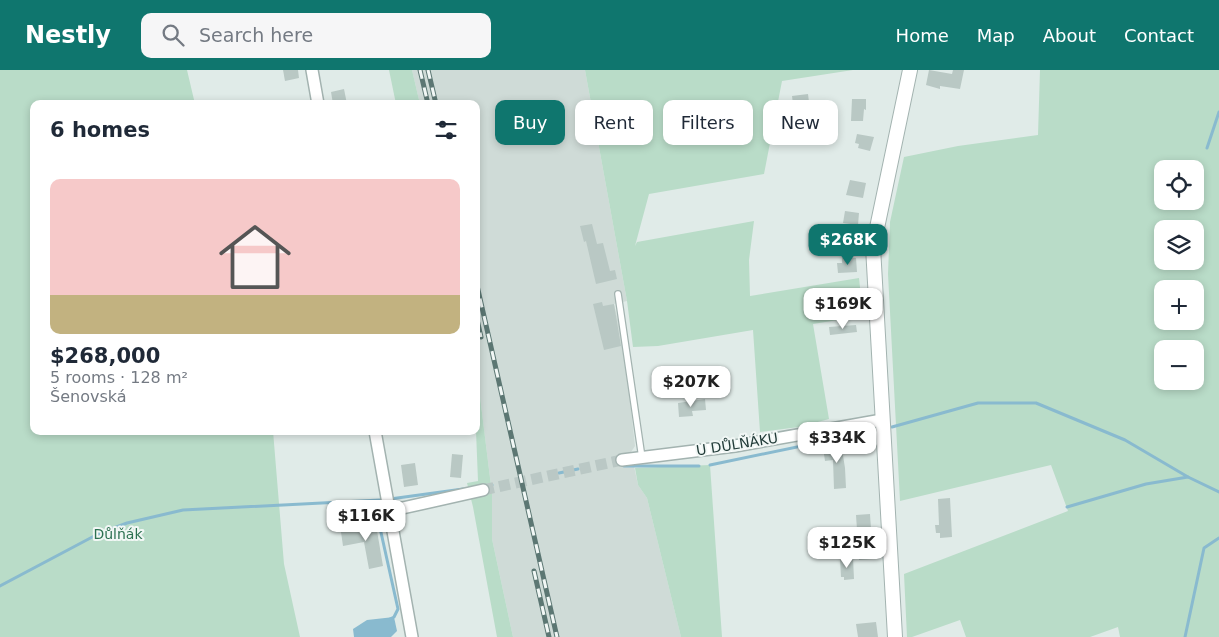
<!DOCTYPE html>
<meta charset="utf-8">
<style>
:root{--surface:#fff;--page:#f6f6f7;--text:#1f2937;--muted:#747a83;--accent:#0f766e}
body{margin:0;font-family:"DejaVu Sans",sans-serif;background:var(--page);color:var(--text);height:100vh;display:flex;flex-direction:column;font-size:19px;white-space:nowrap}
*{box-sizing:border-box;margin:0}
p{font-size:16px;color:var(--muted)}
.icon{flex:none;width:28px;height:28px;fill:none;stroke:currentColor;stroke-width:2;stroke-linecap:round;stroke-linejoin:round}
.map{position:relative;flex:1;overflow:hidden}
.details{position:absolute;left:30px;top:30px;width:450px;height:335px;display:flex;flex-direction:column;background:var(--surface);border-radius:10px;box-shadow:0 2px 8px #0003}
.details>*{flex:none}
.top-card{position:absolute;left:495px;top:30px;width:475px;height:45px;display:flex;gap:10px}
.tools{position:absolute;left:1154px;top:90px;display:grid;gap:10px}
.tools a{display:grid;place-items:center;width:50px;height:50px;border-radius:10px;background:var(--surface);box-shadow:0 2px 8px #0003;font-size:25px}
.price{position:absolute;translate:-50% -42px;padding:0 11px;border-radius:10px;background:#fff;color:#222;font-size:16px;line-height:32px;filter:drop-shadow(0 1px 2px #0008)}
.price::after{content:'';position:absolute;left:50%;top:30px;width:15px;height:11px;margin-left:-8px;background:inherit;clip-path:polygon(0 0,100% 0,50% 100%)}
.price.selected{background:var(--accent);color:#fff}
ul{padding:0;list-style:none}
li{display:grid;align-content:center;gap:10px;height:265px;padding:0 20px}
li span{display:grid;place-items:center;height:155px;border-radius:10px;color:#555}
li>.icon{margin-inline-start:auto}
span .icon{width:90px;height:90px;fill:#fffc;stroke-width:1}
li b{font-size:21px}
h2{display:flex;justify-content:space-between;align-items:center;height:60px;padding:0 20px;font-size:21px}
.pill{padding:0 18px;border-radius:10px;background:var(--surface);box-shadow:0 2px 8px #0003;font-size:18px;line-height:45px}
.pill.selected{background:var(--accent);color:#fff}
header{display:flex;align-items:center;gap:30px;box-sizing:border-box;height:70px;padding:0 25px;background:var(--accent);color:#fff}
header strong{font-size:24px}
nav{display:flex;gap:28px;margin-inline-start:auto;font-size:18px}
.search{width:350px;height:45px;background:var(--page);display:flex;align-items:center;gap:12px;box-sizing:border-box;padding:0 18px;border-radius:10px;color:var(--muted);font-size:19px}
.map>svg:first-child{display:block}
</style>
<header>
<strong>Nestly</strong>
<div class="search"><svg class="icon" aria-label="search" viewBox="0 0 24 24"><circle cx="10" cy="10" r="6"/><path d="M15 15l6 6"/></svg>Search here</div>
<nav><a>Home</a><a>Map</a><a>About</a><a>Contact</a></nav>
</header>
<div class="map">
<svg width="1219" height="567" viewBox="0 0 1219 567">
<rect width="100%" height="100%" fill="#e0ebe8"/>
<!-- built -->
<polygon fill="#cfdbd7" points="412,0 585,0 627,231 614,234 624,275 635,376 631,382 638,415 647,428 681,567 513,567 492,469 492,424 476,294 476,34 420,34"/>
<!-- green -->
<g fill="#b9dcc8" fill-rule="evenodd">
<polygon points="0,0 187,0 195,34 34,34 34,361 273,361 284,494 300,567 0,567"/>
<polygon points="389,0 412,0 420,34 396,34"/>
<polygon points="585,0 853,0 782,11 764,104 649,124 635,176 637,172 754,151 749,190 750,226 859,208 863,246 813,254 829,349 799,357 760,362 753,260 658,276 633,277 627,231"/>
<path d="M1040 0H1219V567H1120L1118 557 1090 567H966L960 550 912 567H907L904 504 1068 441 1051 395 900 431 888 204 890 152 904 87 958 76 1038 65ZM1162 99H1195V131H1162ZM1162 159H1195V191H1162ZM1162 219H1195V251H1162ZM1162 279H1195V311H1162Z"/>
<polygon points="476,294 492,424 492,469 513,567 497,567 473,437 467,413 478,411 476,361"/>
<polygon points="710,395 722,567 681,567 647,428 638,415 635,398"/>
</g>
<!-- water -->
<polygon fill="#89bacf" points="394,547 397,561 391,567 354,567 353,559 367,550"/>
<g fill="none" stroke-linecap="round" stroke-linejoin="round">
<!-- stream -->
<g stroke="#89bacf" stroke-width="3">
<polyline points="1207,78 1219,42"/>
<polyline points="892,357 978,333 1036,333 1125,370 1188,407 1219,422"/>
<polyline points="710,395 879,360"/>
<polyline points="624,396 699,396"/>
<polyline points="559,403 578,399"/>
<polyline points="505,412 507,412"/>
<polyline points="484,416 492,415"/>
<polyline points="390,429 463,419"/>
<polyline points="374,431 398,539 394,547 390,549"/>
<polyline points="1067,437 1146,414 1188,407"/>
<polyline points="0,516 98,464 127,453 183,440 380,430"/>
<polyline points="1185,567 1204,478 1219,468"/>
</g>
</g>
<!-- building -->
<g fill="#b9c8c4">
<polygon points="283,0 298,0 299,8 285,11"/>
<polygon points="929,0 952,4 953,0 964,0 960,19 940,16 940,19 926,15"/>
<polygon points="344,19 347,34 333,34 331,22"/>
<polygon points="808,24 811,48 795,50 792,26"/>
<polygon points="852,29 866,29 866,40 864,39 863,51 851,51"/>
<polygon points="857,64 874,67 870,81 858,78 859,74 855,73"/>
<polygon points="850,110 866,113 863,128 846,125"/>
<polygon points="845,141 859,143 858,155 843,153"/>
<polygon points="592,154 597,174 603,173 610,201 615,200 617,209 596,214 586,171 584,172 580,156"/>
<polygon points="842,188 856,188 857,202 838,203 837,193 842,193"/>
<polygon points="602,232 603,236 614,234 621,276 604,280 593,234"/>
<polygon points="856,255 857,262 830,265 829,257"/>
<polygon points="705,329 706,340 692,341 693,346 679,347 678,333"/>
<polygon points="841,373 845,398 846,418 834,419 833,390 825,391 823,377"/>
<polygon points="452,384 463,385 461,408 450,407"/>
<polygon points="415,393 418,415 404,417 401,395"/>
<polygon points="950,428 952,467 940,468 940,463 936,463 935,455 939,455 938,429"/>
<polygon points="870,444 871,459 857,460 856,445"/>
<polygon points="375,449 383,496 369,499 364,472 343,476 341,462 362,458 361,452"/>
<polygon points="871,476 873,489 859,490 858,481 860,481 860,477"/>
<polygon points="853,488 854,509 844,510 844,507 841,507 840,489"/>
<polygon points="876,552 878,567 858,567 856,554"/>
</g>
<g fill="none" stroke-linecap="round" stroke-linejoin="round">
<!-- minor-tunnel -->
<polyline stroke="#bac8c5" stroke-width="11" stroke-dasharray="11 5.5" stroke-linecap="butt" points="483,420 622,390"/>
<!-- service casing -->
<g stroke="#a3b3b0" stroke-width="8">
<polyline id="service" points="618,224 642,388"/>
</g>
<!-- minor casing -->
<g stroke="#a3b3b0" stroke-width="14">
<g id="minor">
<polyline points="312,0 318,34"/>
<polyline points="375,361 412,567"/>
<polyline points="622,390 735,376 882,350"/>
<polyline points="389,441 483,420"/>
</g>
</g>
<!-- tertiary casing -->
<g stroke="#a3b3b0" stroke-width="16">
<polyline id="tertiary" points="895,567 873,177 910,0"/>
</g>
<!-- service -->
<use href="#service" stroke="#fff" stroke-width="5.5"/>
<!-- minor -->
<use href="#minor" stroke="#fff" stroke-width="11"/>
<!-- tertiary -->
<use href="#tertiary" stroke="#fff" stroke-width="14"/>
<!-- rail casing -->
<g stroke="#5c7773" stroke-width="5">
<g id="rail">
<polyline points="420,0 428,34"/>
<polyline points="428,0 436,34"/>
<polyline points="476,211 557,567"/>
<polyline points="476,245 481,267"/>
<polyline points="534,501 549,567"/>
</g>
</g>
<!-- rail -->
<use href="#rail" stroke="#f1f7f5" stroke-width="3" stroke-dasharray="9" stroke-linecap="butt"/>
</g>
<g text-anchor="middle" stroke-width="4" stroke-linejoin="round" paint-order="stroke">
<!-- street labels -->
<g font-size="14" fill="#213b38" stroke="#f1f7f5">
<text transform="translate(737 374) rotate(-9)" y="5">U DŮLŇÁKU</text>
</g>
<!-- park labels -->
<g font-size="14" fill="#2c7151" stroke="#f1f7f5">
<text x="118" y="469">Důlňák</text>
</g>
</g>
</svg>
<div class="tools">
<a><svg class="icon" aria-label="locate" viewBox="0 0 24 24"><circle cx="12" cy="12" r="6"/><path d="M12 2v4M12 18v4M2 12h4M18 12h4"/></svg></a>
<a><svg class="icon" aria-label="layers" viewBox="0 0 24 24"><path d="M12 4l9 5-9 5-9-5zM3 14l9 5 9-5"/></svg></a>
<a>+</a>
<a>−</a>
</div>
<b class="price selected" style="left:848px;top:196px">$268K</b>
<b class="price" style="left:843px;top:260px">$169K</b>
<b class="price" style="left:691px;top:338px">$207K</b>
<b class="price" style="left:837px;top:394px">$334K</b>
<b class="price" style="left:366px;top:472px">$116K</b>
<b class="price" style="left:847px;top:499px">$125K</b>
<div class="top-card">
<a class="pill selected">Buy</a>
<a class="pill">Rent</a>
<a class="pill">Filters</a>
<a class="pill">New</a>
</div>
<section class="details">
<h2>6 homes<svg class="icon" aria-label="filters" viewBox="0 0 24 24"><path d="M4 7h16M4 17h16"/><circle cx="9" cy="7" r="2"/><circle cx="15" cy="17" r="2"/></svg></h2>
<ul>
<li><span style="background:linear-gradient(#f6c9c9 75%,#c2b280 0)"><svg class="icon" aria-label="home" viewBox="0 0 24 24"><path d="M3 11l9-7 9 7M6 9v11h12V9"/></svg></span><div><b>$268,000</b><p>5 rooms · 128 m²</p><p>Šenovská</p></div></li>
</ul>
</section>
</div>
